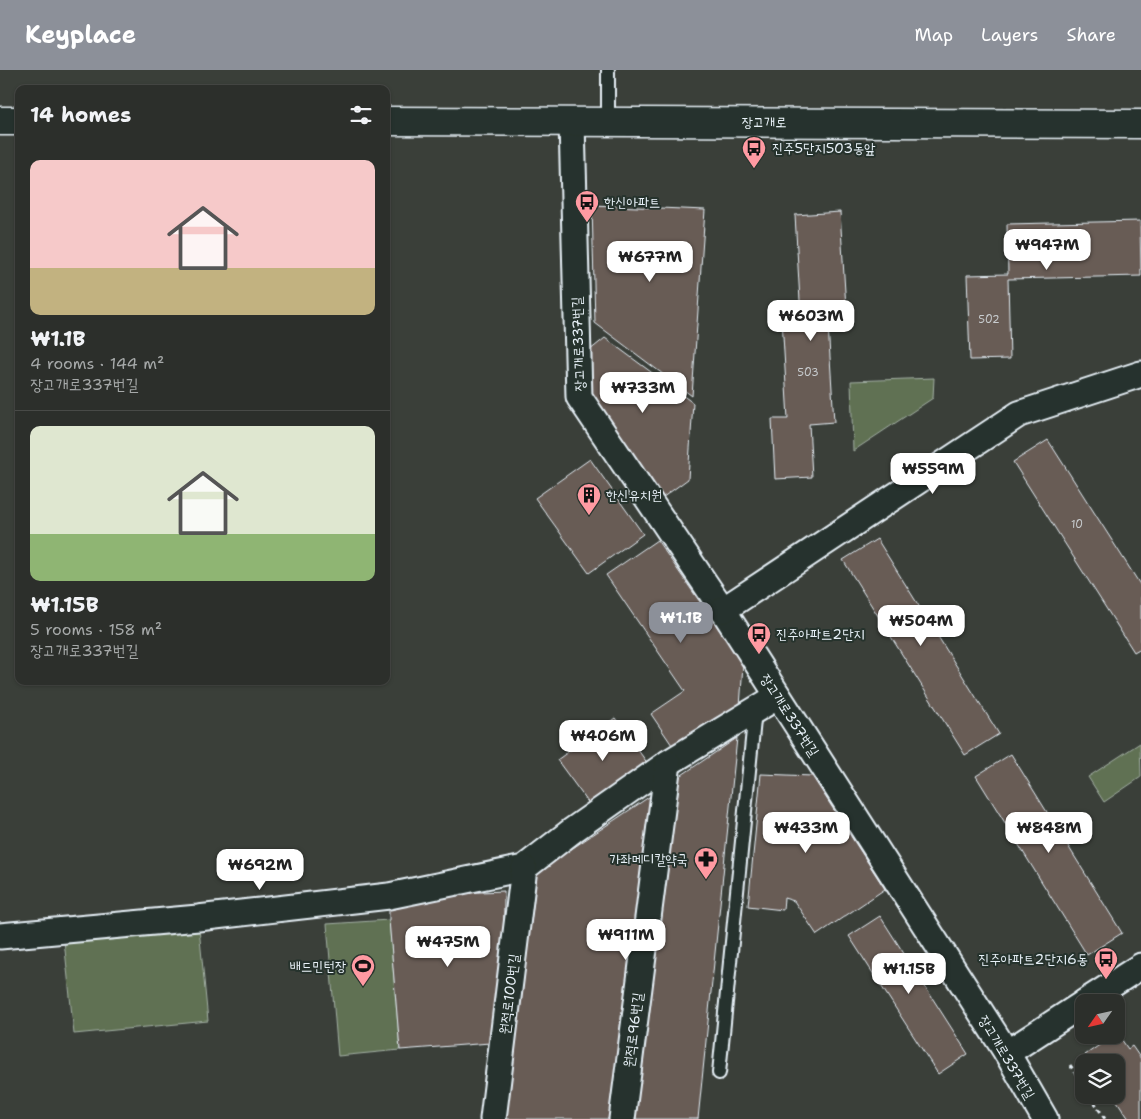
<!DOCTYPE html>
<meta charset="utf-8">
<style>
:root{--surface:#2c2f2b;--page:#383b37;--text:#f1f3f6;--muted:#a6a9a9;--line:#484a47;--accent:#8c9099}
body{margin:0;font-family:"Shantell Sans","Poor Story",sans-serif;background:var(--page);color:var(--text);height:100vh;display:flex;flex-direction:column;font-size:19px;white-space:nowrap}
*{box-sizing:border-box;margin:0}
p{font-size:16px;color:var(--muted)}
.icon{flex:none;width:28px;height:28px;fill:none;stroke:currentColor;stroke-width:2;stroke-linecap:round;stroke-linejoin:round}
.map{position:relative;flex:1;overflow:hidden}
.drawer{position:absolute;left:15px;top:15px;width:375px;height:600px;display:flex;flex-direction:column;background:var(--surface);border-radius:10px;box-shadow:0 1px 4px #0004,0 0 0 1px var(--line)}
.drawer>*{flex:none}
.needle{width:32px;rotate:236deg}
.tools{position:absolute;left:1075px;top:924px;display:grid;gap:10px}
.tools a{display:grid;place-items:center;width:50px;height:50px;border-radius:10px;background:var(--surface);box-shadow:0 1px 4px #0004,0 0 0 1px var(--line);font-size:25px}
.price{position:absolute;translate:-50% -42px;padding:0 11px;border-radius:10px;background:#fff;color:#222;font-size:16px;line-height:32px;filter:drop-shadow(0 1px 2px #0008)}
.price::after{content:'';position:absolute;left:50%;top:30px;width:15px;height:11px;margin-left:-8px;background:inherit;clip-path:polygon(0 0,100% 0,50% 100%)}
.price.current{background:var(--accent);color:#fff}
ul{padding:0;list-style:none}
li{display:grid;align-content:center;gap:10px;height:265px;padding:0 15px}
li+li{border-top:1px solid var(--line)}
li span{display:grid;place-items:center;height:155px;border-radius:10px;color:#555}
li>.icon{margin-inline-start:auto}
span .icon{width:90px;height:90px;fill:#fffc;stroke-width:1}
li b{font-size:21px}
h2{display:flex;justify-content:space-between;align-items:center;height:60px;padding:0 15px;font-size:21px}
header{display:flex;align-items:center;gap:30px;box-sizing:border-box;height:70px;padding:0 25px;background:var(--accent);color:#fff}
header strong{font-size:24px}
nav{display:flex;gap:28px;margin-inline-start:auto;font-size:18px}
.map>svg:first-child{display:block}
</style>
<header>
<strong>Keyplace</strong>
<nav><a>Map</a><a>Layers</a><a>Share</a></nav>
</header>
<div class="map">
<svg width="1141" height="1049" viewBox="0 0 1141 1049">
<rect width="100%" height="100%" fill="#3a3f39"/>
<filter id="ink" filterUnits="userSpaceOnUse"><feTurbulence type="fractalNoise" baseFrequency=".02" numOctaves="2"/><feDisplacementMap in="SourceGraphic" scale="10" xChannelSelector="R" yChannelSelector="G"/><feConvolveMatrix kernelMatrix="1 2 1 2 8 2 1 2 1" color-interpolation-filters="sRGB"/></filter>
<g filter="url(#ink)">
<!-- green -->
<g fill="#607153" stroke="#a4b1a6">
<polygon points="934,308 933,328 853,381 851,311"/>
<polygon points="1140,673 1141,707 1104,732 1088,707"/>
<polygon points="198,848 208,951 74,964 63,861"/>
<polygon points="389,850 400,980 338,986 327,854"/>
</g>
<!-- building -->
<g fill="#675b55" stroke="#e8f1f8">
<polygon points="592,135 705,140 692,326 595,253"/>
<polygon points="840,142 847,254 828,255 834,352 809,354 812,407 775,409 772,349 788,349 782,249 801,248 795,145"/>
<polygon points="1140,151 1141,206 1008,209 1010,289 970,290 967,205 1008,204 1007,154"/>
<polygon points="605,268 693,333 688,409 662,428 589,323 584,285"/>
<polygon points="1048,370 1141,516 1141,578 1134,582 1013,392"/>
<polygon points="590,389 643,464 589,503 535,428"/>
<polygon points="877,469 999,664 965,685 843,490"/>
<polygon points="657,470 743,594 740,637 676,681 651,644 685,621 606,505"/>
<polygon points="615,648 648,694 590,735 557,690"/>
<polygon points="737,668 698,1049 506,1049 537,802"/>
<polygon points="1011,684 1122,863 1087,885 976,706"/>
<polygon points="761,704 812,706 885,819 817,865 794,831 784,828 783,840 748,836"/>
<polygon points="504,821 503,972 400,980 389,850 389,826"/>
<polygon points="880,846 968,984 938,1004 849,866"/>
<polygon points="1117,963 1128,979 1132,976 1141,989 1141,1049 1129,1049 1113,1025 1116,1025 1116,992 1091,992 1085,985"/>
</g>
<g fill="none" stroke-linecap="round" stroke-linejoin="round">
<!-- lane casing -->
<g stroke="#e8f1f8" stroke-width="16">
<g id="lane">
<polyline points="608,0 608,52"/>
<polyline points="719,1003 755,640"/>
</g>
</g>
<!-- street casing -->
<g stroke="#e8f1f8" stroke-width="29">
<g id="street">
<polyline points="572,52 579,327 723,540 1007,983 1045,1049"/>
<polyline points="723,540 1019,344 1141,304"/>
<polyline points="0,866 198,848 389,826 524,798 573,760 668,693 778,626"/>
<polyline points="1085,932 1141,896"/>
<polyline points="1007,983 1084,933"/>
<polyline points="493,1049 524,798"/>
<polyline points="622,1049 668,693"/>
</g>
</g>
<!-- secondary casing -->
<g stroke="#e8f1f8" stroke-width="31">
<g id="secondary">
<polyline points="0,51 19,51"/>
<polyline points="386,51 1141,54"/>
</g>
</g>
<!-- path -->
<g stroke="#e8f1f8" stroke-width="3" stroke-dasharray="4 4" stroke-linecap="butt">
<polyline points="1070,995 1084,1015"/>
<polyline points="1090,1025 1105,1049"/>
</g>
<!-- lane -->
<use href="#lane" stroke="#26332d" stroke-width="12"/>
<!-- street -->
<use href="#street" stroke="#26332d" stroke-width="25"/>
<!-- secondary -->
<use href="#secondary" stroke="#26332d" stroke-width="28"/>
</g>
</g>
<!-- icons -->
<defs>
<g id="bus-pin" transform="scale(1.25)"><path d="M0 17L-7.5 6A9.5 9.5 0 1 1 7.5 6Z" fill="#ff9aa2" stroke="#26332d"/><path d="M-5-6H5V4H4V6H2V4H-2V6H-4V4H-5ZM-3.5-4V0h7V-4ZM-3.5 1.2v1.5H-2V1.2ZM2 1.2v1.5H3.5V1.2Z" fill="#111"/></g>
<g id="building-pin" transform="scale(1.25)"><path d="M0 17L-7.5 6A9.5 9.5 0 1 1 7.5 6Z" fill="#ff9aa2" stroke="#26332d"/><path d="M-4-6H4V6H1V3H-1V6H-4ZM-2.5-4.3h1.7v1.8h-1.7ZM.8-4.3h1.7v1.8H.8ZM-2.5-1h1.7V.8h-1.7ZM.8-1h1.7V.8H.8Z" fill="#111"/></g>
<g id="pharmacy-pin" transform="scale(1.25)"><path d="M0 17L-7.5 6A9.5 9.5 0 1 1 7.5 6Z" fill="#ff9aa2" stroke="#26332d"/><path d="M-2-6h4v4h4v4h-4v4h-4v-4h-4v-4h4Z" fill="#111"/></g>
<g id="stadium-pin" transform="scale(1.25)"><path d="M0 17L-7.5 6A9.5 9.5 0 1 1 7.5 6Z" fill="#ff9aa2" stroke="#26332d"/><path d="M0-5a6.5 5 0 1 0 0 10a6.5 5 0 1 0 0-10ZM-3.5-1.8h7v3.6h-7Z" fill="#111"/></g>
</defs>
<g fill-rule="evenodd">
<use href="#bus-pin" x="754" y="78"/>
<use href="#bus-pin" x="587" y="132"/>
<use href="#building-pin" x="589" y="425"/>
<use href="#bus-pin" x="759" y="564"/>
<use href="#pharmacy-pin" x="706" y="789"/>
<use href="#bus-pin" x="1106" y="889"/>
<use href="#stadium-pin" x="363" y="896"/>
</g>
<g text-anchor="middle" stroke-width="4" stroke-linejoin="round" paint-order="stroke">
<!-- number labels -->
<g font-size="11" fill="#c8cccf">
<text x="989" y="253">502</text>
<text x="808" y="306">503</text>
<text x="1077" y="458">10</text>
</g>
<!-- street labels -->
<g font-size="14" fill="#e8f1f8" stroke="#26332d">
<text x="764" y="57">장고개로</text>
<text transform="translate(578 274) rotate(-92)" y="5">장고개로337번길</text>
<text transform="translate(790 645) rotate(57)" y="5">장고개로337번길</text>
<text transform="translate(509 924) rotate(-83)" y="5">원적로100번길</text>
<text transform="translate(633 960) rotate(-83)" y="5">원적로96번길</text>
<text transform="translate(1007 987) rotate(59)" y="5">장고개로337번길</text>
</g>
<!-- poi labels -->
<g font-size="14" fill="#e8f1f8" stroke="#26332d" text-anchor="start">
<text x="772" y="83">진주5단지503동앞</text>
<text x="604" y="137">한신아파트</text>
<text x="606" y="430">한신유치원</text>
<text x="776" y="569">진주아파트2단지</text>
<text x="688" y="794" text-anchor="end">가좌메디칼약국</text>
<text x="1088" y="894" text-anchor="end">진주아파트2단지6동</text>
<text x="346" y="901" text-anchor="end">배드민턴장</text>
</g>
</g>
</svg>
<div class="tools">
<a><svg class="needle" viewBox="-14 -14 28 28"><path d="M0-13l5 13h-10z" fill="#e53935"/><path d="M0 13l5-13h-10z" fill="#a6a9a9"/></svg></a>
<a><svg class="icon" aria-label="layers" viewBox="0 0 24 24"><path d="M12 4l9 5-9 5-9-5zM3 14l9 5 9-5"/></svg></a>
</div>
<b class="price" style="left:1047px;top:201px">₩947M</b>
<b class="price" style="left:650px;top:213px">₩677M</b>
<b class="price" style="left:811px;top:272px">₩603M</b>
<b class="price" style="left:643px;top:344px">₩733M</b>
<b class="price" style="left:933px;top:425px">₩559M</b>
<b class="price current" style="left:681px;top:574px">₩1.1B</b>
<b class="price" style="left:921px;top:577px">₩504M</b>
<b class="price" style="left:603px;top:692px">₩406M</b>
<b class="price" style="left:806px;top:784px">₩433M</b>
<b class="price" style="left:1049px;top:784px">₩848M</b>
<b class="price" style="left:260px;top:821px">₩692M</b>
<b class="price" style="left:626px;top:891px">₩911M</b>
<b class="price" style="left:448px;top:898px">₩475M</b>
<b class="price" style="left:909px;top:925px">₩1.15B</b>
<section class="drawer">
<h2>14 homes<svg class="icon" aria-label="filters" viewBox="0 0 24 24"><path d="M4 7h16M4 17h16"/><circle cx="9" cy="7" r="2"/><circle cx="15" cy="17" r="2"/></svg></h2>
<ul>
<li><span style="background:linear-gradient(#f6c9c9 70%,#c2b280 0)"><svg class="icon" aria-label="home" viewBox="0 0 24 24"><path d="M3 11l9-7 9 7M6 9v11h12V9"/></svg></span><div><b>₩1.1B</b><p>4 rooms · 144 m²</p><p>장고개로337번길</p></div></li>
<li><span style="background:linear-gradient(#dfe7d0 70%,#8fb573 0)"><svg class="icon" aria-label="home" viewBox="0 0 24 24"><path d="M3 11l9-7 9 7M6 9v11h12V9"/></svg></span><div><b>₩1.15B</b><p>5 rooms · 158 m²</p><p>장고개로337번길</p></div></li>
</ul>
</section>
</div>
